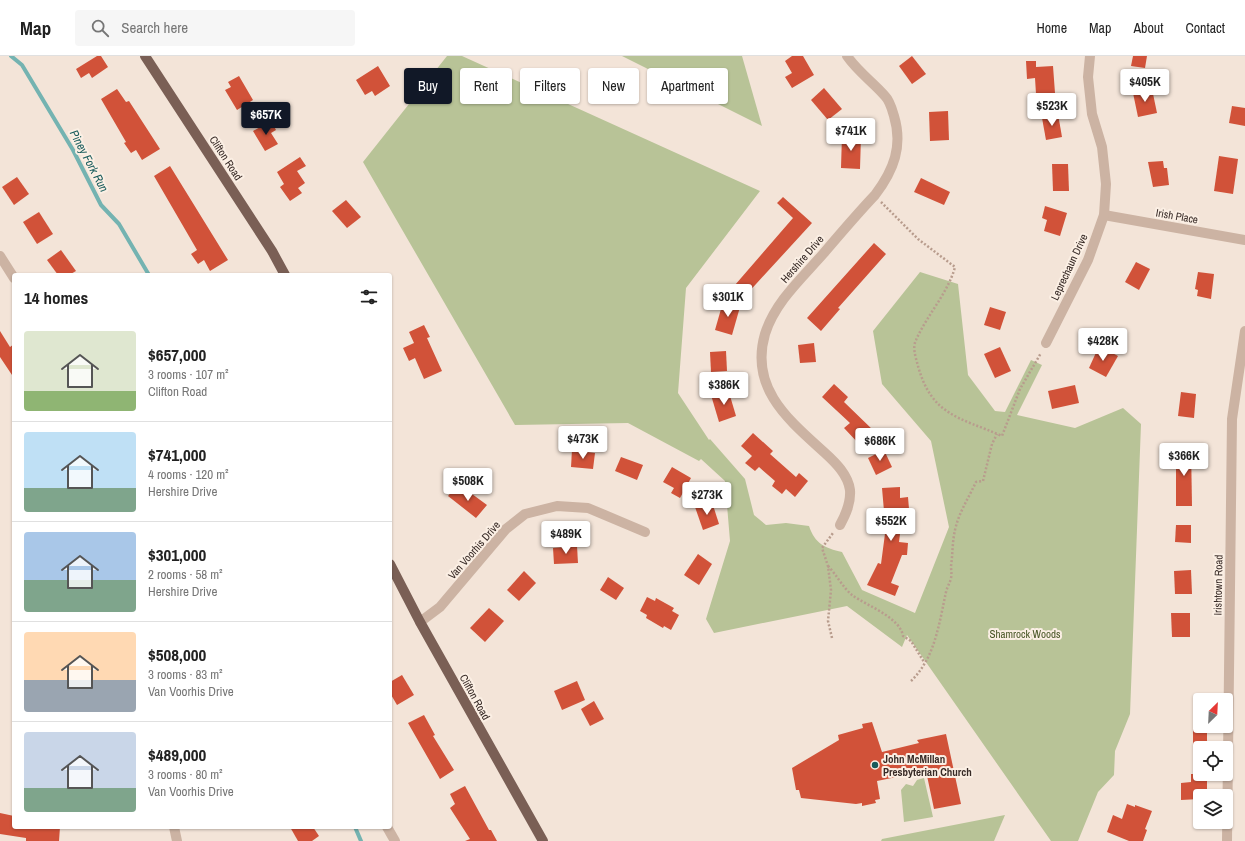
<!DOCTYPE html>
<meta charset="utf-8">
<style>
:root{--surface:#fff;--page:#f6f6f6;--text:#222;--muted:#767676;--line:#e0e0e0;--accent:#111827}
body{margin:0;font-family:"Archivo Narrow",sans-serif;background:var(--page);color:var(--text);height:100vh;display:flex;flex-direction:column;font-size:15px;white-space:nowrap}
*{box-sizing:border-box;margin:0}
p{font-size:13px;color:var(--muted)}
.icon{flex:none;width:22px;height:22px;fill:none;stroke:currentColor;stroke-width:2;stroke-linecap:round;stroke-linejoin:round}
.map{position:relative;flex:1;overflow:hidden}
.panel{position:absolute;left:12px;top:217px;width:380px;height:556px;display:flex;flex-direction:column;background:var(--surface);border-radius:4px;box-shadow:0 1px 3px #0004}
.panel>*{flex:none}
.banner{position:absolute;left:404px;top:12px;width:380px;height:36px;display:flex;gap:8px}
.needle{width:26px;rotate:24deg}
.controls{position:absolute;left:1193px;top:637px;display:grid;gap:8px}
.controls a{display:grid;place-items:center;width:40px;height:40px;border-radius:4px;background:var(--surface);box-shadow:0 1px 3px #0004;font-size:20px}
.price{position:absolute;translate:-50% -34px;padding:0 9px;border-radius:4px;background:#fff;color:#222;font-size:13px;line-height:26px;filter:drop-shadow(0 1px 2px #0008)}
.price::after{content:'';position:absolute;left:50%;top:24px;width:12px;height:9px;margin-left:-6px;background:inherit;clip-path:polygon(0 0,100% 0,50% 100%)}
.price.selected{background:var(--accent);color:#fff}
ul{padding:0;list-style:none}
li{display:flex;align-items:center;gap:12px;height:100px;padding:0 12px}
li+li{border-top:1px solid var(--line)}
li span{display:grid;place-items:center;flex:none;width:112px;height:80px;border-radius:4px;color:#555}
li>.icon{margin-inline-start:auto}
span .icon{width:48px;height:48px;fill:#fffc;stroke-width:1}
li b{font-size:17px}
h2{display:flex;justify-content:space-between;align-items:center;height:48px;padding:0 12px;font-size:17px}
.tag{padding:0 14px;border-radius:4px;background:var(--surface);box-shadow:0 1px 3px #0004;font-size:14px;line-height:36px}
.tag.selected{background:var(--accent);color:#fff}
header{display:flex;align-items:center;gap:24px;box-sizing:border-box;height:56px;padding:0 20px;background:var(--surface);border-bottom:1px solid var(--line)}
header strong{font-size:19px}
nav{display:flex;gap:22px;margin-inline-start:auto;font-size:14px}
.search{width:280px;height:36px;background:var(--page);display:flex;align-items:center;gap:10px;box-sizing:border-box;padding:0 14px;border-radius:4px;color:var(--muted);font-size:15px}
.map>svg:first-child{display:block}
</style>
<header>
<strong>Map</strong>
<div class="search"><svg class="icon" aria-label="search" viewBox="0 0 24 24"><circle cx="10" cy="10" r="6"/><path d="M15 15l6 6"/></svg>Search here</div>
<nav><a>Home</a><a>Map</a><a>About</a><a>Contact</a></nav>
</header>
<div class="map">
<svg width="1245" height="785" viewBox="0 0 1245 785">
<rect width="100%" height="100%" fill="#f3e4d8"/>
<!-- green -->
<g fill="#b8c397">
<path d="M447 0H462L760 135 686 232 678 337 709 384 710 383 745 423 754 459 766 469 786 467 809 470C815 488 825 492 842 496L862 534 915 557 949 471 931 385 882 328 873 275 920 216 958 228 968 319 995 355 1005 356 1031 304 1042 309 1017 359 1075 372 1123 352 1141 368 1130 658 1115 695 1114 719 1098 736 1078 785H1051L907 579 902 591 847 550 714 577 706 563 730 485 725 425 701 403 699 405 628 367 515 369 363 106Z"/>
<polygon points="622,0 742,0 762,70"/>
<polygon points="924,722 933,761 904,766 901,734 906,728 913,730 917,724"/>
<polygon points="1005,759 994,785 881,785 882,783"/>
</g>
<g fill="none" stroke-linecap="round" stroke-linejoin="round">
<!-- stream -->
<g stroke="#74b3b1" stroke-width="4">
<polyline points="11,0 22,9 73,94 101,149 119,168 149,219"/>
<polyline points="355,771 361,785"/>
</g>
</g>
<!-- building -->
<g fill="#d15239">
<polygon points="97,0 101,0 108,11 92,22 89,17 81,22 76,13"/>
<polygon points="792,0 803,0 814,19 792,32 785,21 792,17 785,5"/>
<polygon points="912,0 926,18 912,28 899,10"/>
<polygon points="1133,0 1147,0 1145,12 1131,10"/>
<polygon points="1026,5 1036,5 1036,11 1053,10 1055,37 1036,38 1035,22 1027,23"/>
<polygon points="378,10 390,30 375,40 372,35 365,39 356,24"/>
<polygon points="239,20 253,44 237,54 225,34 231,31 228,26"/>
<polygon points="824,32 842,53 828,64 811,44"/>
<polygon points="117,33 126,46 129,45 160,93 142,104 136,94 131,97 124,87 126,86 101,43"/>
<polygon points="1152,33 1157,57 1138,61 1133,37"/>
<polygon points="1232,50 1245,52 1245,70 1229,67"/>
<polygon points="948,55 949,84 930,85 929,56"/>
<polygon points="1058,58 1062,81 1046,84 1042,62"/>
<polygon points="271,65 276,74 271,77 278,88 265,95 253,75"/>
<polygon points="842,79 861,80 860,113 841,112"/>
<polygon points="1219,100 1238,103 1233,138 1214,135"/>
<polygon points="300,101 306,110 297,115 305,127 298,132 302,137 290,145 280,131 284,128 277,116"/>
<polygon points="1163,105 1164,112 1167,112 1169,129 1153,131 1148,106"/>
<polygon points="1052,108 1068,108 1069,135 1053,135"/>
<polygon points="170,110 228,204 210,215 204,204 198,208 191,198 197,194 154,120"/>
<polygon points="17,121 29,138 14,149 2,131"/>
<polygon points="921,122 950,136 944,149 914,136"/>
<polygon points="783,141 812,167 746,239 735,229 793,162 777,147"/>
<polygon points="346,144 361,161 347,172 332,155"/>
<polygon points="1045,150 1067,157 1060,180 1044,175 1047,164 1042,162"/>
<polygon points="39,156 53,178 37,188 23,166"/>
<polygon points="874,187 886,198 838,252 840,253 821,275 807,262"/>
<polygon points="61,194 76,215 69,219 58,219 47,204"/>
<polygon points="1136,206 1150,213 1139,234 1125,226"/>
<polygon points="1198,216 1214,218 1211,243 1197,240 1198,234 1195,233"/>
<polygon points="723,246 740,251 732,279 715,274"/>
<polygon points="990,251 1006,256 1000,274 984,269"/>
<polygon points="424,269 430,281 427,282 442,315 424,323 415,302 409,305 403,292 414,287 409,276"/>
<polygon points="0,275 10,291 14,288 14,322 0,301"/>
<polygon points="814,287 816,306 800,307 798,289"/>
<polygon points="1099,290 1118,300 1106,321 1089,312"/>
<polygon points="1000,291 1011,315 995,322 984,298"/>
<polygon points="726,295 727,315 711,316 710,296"/>
<polygon points="834,328 848,341 844,346 874,375 860,389 844,372 850,367 822,341"/>
<polygon points="1075,329 1079,347 1052,353 1048,335"/>
<polygon points="728,333 736,360 719,366 711,339"/>
<polygon points="1181,336 1196,338 1194,362 1178,360"/>
<polygon points="753,377 773,395 770,398 796,421 799,417 808,425 795,441 786,433 782,438 772,430 775,425 759,411 755,415 745,407 752,400 741,390"/>
<polygon points="1176,391 1191,391 1192,450 1176,450"/>
<polygon points="572,394 595,397 593,413 571,411"/>
<polygon points="884,394 892,411 876,419 868,402"/>
<polygon points="621,401 643,409 637,424 615,415"/>
<polygon points="672,411 691,422 680,442 671,437 674,432 663,426"/>
<polygon points="457,429 470,440 472,438 487,449 476,462 448,440"/>
<polygon points="900,431 900,442 908,441 909,453 903,454 899,486 908,487 907,499 902,499 891,527 899,530 895,540 867,529 878,507 881,508 888,455 884,455 882,432"/>
<polygon points="712,446 719,468 703,474 695,451"/>
<polygon points="1176,469 1191,469 1191,487 1175,486"/>
<polygon points="577,490 578,507 554,508 553,492"/>
<polygon points="698,498 712,508 699,529 684,519"/>
<polygon points="1191,514 1192,538 1175,538 1174,515"/>
<polygon points="524,515 536,527 519,545 507,534"/>
<polygon points="608,521 624,532 616,544 600,534"/>
<polygon points="647,541 655,545 656,542 674,552 672,555 679,559 671,574 664,570 663,572 646,562 647,559 640,555"/>
<polygon points="489,552 504,565 485,586 470,572"/>
<polygon points="1171,557 1190,557 1190,581 1172,581"/>
<polygon points="402,619 414,639 397,649 390,637 390,626"/>
<polygon points="577,625 585,644 562,654 554,635"/>
<polygon points="594,645 604,663 590,670 581,653"/>
<polygon points="424,659 435,679 433,680 454,714 440,723 408,667"/>
<polygon points="872,666 882,696 919,687 917,684 946,678 961,748 934,753 926,715 877,725 880,743 875,744 876,747 862,750 862,747 856,748 801,742 799,734 796,734 792,712 839,684 838,679 863,672 862,668"/>
<polygon points="1193,671 1207,671 1207,688 1193,689"/>
<polygon points="1191,718 1207,718 1207,740 1200,740 1200,743 1181,744 1181,727 1191,726"/>
<polygon points="465,730 489,774 491,774 497,785 465,785 470,783 450,752 455,748 450,738"/>
<polygon points="1127,748 1135,751 1135,749 1152,755 1145,773 1147,774 1143,785 1129,785 1107,776 1113,759 1122,763"/>
<polygon points="0,757 14,760 14,771 60,771 59,785 26,785 26,782 0,778"/>
<polygon points="290,771 313,771 319,780 312,785 298,785"/>
</g>
<g fill="none" stroke-linecap="round" stroke-linejoin="round">
<!-- path -->
<g stroke="#b89c8d" stroke-width="2.5" stroke-dasharray="2 2" stroke-linecap="butt">
<path d="M881 146 918 183 955 211C948 237 927 259 916 284 912 292 916 302 918 310 932 360 959 361 1002 380L1020 333 1041 297"/>
<path d="M828 510C836 518 844 533 852 539 867 550 900 561 903 580L911 585 924 606"/>
<polyline points="832,582 828,565 831,534 828,510 822,492 833,477"/>
<path d="M911 625C935 602 939 568 946 536 947 531 950 527 951 522 952 518 951 514 951 510 953 497 952 484 956 470 960 455 969 441 976 426L983 425 992 388 997 378"/>
</g>
<!-- minor -->
<g stroke="#ccb3a3" stroke-width="10">
<polyline points="1104,159 1245,184"/>
<polyline points="0,200 14,222"/>
<polyline points="1046,287 1088,204 1104,159 1106,128 1102,91 1092,58 1088,21 1090,0"/>
<path d="M840 469C846 458 851 447 850 434 848 419 836 407 825 397 790 365 749 333 765 278 775 246 802 222 823 198 840 178 857 158 875 139 894 114 903 90 894 60 892 53 890 45 885 40 873 26 858 16 847 0"/>
<polyline points="420,566 440,551 506,473 525,458 557,450 588,452 645,476"/>
<polyline points="174,771 177,785"/>
<polyline points="387,771 395,785"/>
<polyline points="1227,785 1232,363 1245,275"/>
</g>
<!-- major -->
<g stroke="#7a5f55" stroke-width="10">
<polyline points="145,0 272,195 285,219"/>
<polyline points="390,508 420,566 543,785"/>
</g>
</g>
<!-- markers -->
<circle fill="#185b5b" stroke="#fbefe4" stroke-width="1.5" cx="875" cy="709" r="4"/>
<g text-anchor="middle" stroke-width="4" stroke-linejoin="round" paint-order="stroke">
<!-- street labels -->
<g font-size="11" fill="#372a26" stroke="#fbefe4">
<text transform="translate(226 102) rotate(57)" y="4">Clifton Road</text>
<text transform="translate(1177 160) rotate(10)" y="4">Irish Place</text>
<text transform="translate(802 203) rotate(-49)" y="4">Hershire Drive</text>
<text transform="translate(1069 211) rotate(-65)" y="4">Leprechaun Drive</text>
<text transform="translate(474 494) rotate(-49)" y="4">Van Voorhis Drive</text>
<text transform="translate(1218 529) rotate(-89)" y="4">Irishtown Road</text>
<text transform="translate(475 641) rotate(61)" y="4">Clifton Road</text>
</g>
<!-- park labels -->
<g font-size="11" fill="#495727" stroke="#fbefe4">
<text x="1025" y="582">Shamrock Woods</text>
</g>
<!-- poi labels -->
<g font-size="11" font-weight="bold" fill="#372a26" stroke="#fbefe4" text-anchor="start">
<text x="883" y="707">John McMillan<tspan x="883" dy="13">Presbyterian Church</tspan></text>
</g>
<!-- water labels -->
<g font-size="12" font-style="italic" fill="#185b5b" stroke="#fbefe4">
<text transform="translate(89 105) rotate(62)" y="4">Piney Fork Run</text>
</g>
</g>
</svg>
<div class="controls">
<a><svg class="needle" viewBox="-14 -14 28 28"><path d="M0-13l5 13h-10z" fill="#e53935"/><path d="M0 13l5-13h-10z" fill="#767676"/></svg></a>
<a><svg class="icon" aria-label="locate" viewBox="0 0 24 24"><circle cx="12" cy="12" r="6"/><path d="M12 2v4M12 18v4M2 12h4M18 12h4"/></svg></a>
<a><svg class="icon" aria-label="layers" viewBox="0 0 24 24"><path d="M12 4l9 5-9 5-9-5zM3 14l9 5 9-5"/></svg></a>
</div>
<b class="price" style="left:1145px;top:47px">$405K</b>
<b class="price" style="left:1052px;top:71px">$523K</b>
<b class="price selected" style="left:266px;top:80px">$657K</b>
<b class="price" style="left:851px;top:96px">$741K</b>
<b class="price" style="left:728px;top:262px">$301K</b>
<b class="price" style="left:1103px;top:306px">$428K</b>
<b class="price" style="left:724px;top:350px">$386K</b>
<b class="price" style="left:583px;top:404px">$473K</b>
<b class="price" style="left:880px;top:406px">$686K</b>
<b class="price" style="left:1184px;top:421px">$366K</b>
<b class="price" style="left:468px;top:446px">$508K</b>
<b class="price" style="left:707px;top:460px">$273K</b>
<b class="price" style="left:891px;top:486px">$552K</b>
<b class="price" style="left:566px;top:499px">$489K</b>
<div class="banner">
<a class="tag selected">Buy</a>
<a class="tag">Rent</a>
<a class="tag">Filters</a>
<a class="tag">New</a>
<a class="tag">Apartment</a>
</div>
<section class="panel">
<h2>14 homes<svg class="icon" aria-label="filters" viewBox="0 0 24 24"><path d="M4 7h16M4 17h16"/><circle cx="9" cy="7" r="2"/><circle cx="15" cy="17" r="2"/></svg></h2>
<ul>
<li><span style="background:linear-gradient(#dfe7d0 75%,#8fb573 0)"><svg class="icon" aria-label="home" viewBox="0 0 24 24"><path d="M3 11l9-7 9 7M6 9v11h12V9"/></svg></span><div><b>$657,000</b><p>3 rooms · 107 m²</p><p>Clifton Road</p></div></li>
<li><span style="background:linear-gradient(#bfe0f5 70%,#7fa58c 0)"><svg class="icon" aria-label="home" viewBox="0 0 24 24"><path d="M3 11l9-7 9 7M6 9v11h12V9"/></svg></span><div><b>$741,000</b><p>4 rooms · 120 m²</p><p>Hershire Drive</p></div></li>
<li><span style="background:linear-gradient(#a9c7e8 60%,#7fa58c 0)"><svg class="icon" aria-label="home" viewBox="0 0 24 24"><path d="M3 11l9-7 9 7M6 9v11h12V9"/></svg></span><div><b>$301,000</b><p>2 rooms · 58 m²</p><p>Hershire Drive</p></div></li>
<li><span style="background:linear-gradient(#ffd9b3 60%,#9aa5b1 0)"><svg class="icon" aria-label="home" viewBox="0 0 24 24"><path d="M3 11l9-7 9 7M6 9v11h12V9"/></svg></span><div><b>$508,000</b><p>3 rooms · 83 m²</p><p>Van Voorhis Drive</p></div></li>
<li><span style="background:linear-gradient(#c9d6e8 70%,#7fa58c 0)"><svg class="icon" aria-label="home" viewBox="0 0 24 24"><path d="M3 11l9-7 9 7M6 9v11h12V9"/></svg></span><div><b>$489,000</b><p>3 rooms · 80 m²</p><p>Van Voorhis Drive</p></div></li>
</ul>
</section>
</div>
